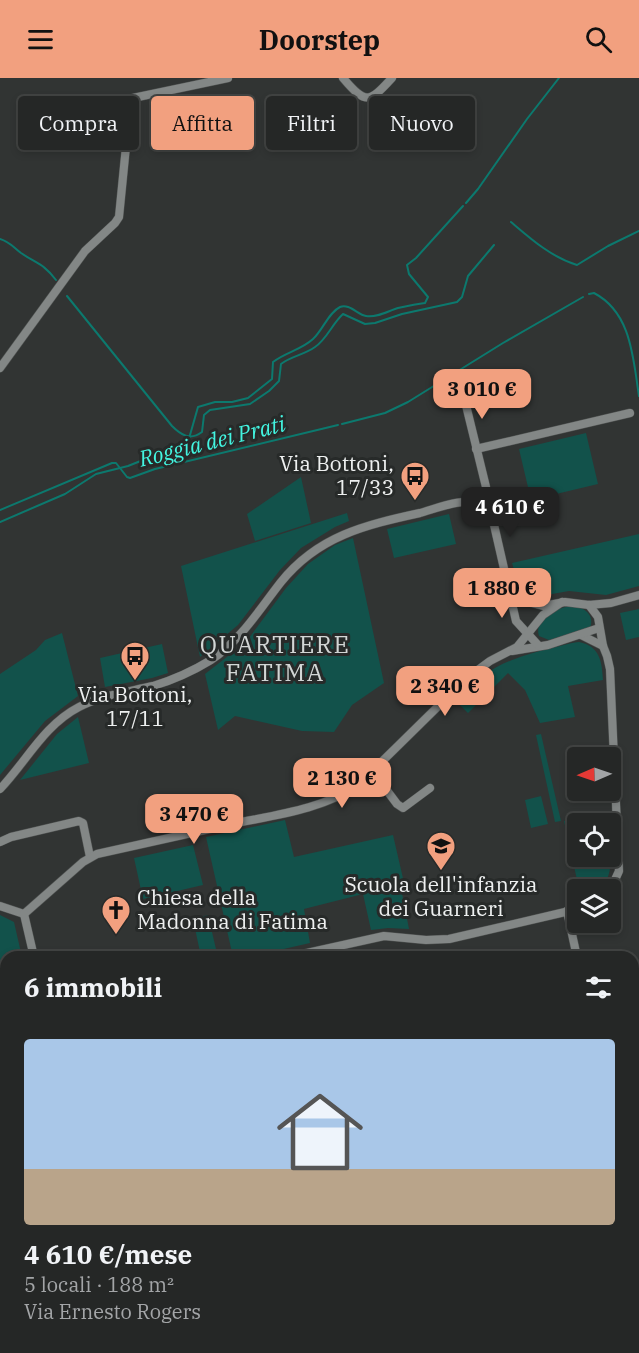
<!DOCTYPE html>
<html lang="it">
<meta charset="utf-8">
<style>
:root{--surface:#252726;--page:#313332;--text:#f1f3f6;--muted:#a3a5a7;--line:#424443;--accent:#f2a07f}
body{margin:0;font-family:"IBM Plex Serif",serif;background:var(--page);color:var(--text);height:100vh;display:flex;flex-direction:column;font-size:22px;white-space:nowrap}
*{box-sizing:border-box;margin:0}
p{font-size:20px;color:var(--muted)}
.icon{flex:none;width:33px;height:33px;fill:none;stroke:currentColor;stroke-width:2;stroke-linecap:round;stroke-linejoin:round}
.map{position:relative;flex:1;overflow:hidden}
.side{position:absolute;left:0px;top:873px;width:639px;height:402px;display:flex;flex-direction:column;background:var(--surface);border-radius:18px 18px 0 0;box-shadow:0 3px 9px #0003,0 0 0 2px var(--line)}
.side>*{flex:none}
.hud{position:absolute;left:18px;top:18px;width:603px;height:54px;display:flex;gap:12px}
.needle{width:39px;rotate:268deg}
.fabs{position:absolute;left:567px;top:669px;display:grid;gap:12px}
.fabs a{display:grid;place-items:center;width:54px;height:54px;border-radius:6px;background:var(--surface);box-shadow:0 3px 9px #0003,0 0 0 2px var(--line);font-size:30px}
.price{position:absolute;translate:-50% -51px;padding:0 14px;border-radius:12px;background:var(--accent);color:#111;font-size:20px;line-height:39px;filter:drop-shadow(0 2px 3px #0008)}
.price::after{content:'';position:absolute;left:50%;top:36px;width:18px;height:14px;margin-left:-9px;background:inherit;clip-path:polygon(0 0,100% 0,50% 100%)}
.price.current{background:#222;color:#fff}
ul{padding:0;list-style:none}
li{display:grid;align-content:center;gap:12px;height:318px;padding:0 24px}
li span{display:grid;place-items:center;height:186px;border-radius:6px;color:#555}
li>.icon{margin-inline-start:auto}
span .icon{width:108px;height:108px;fill:#fffc;stroke-width:1}
li b{font-size:26px}
h2{display:flex;justify-content:space-between;align-items:center;height:72px;padding:0 24px;font-size:26px}
.tag{padding:0 21px;border-radius:6px;background:var(--surface);box-shadow:0 3px 9px #0003,0 0 0 2px var(--line);font-size:21px;line-height:54px}
.tag.current{background:var(--accent);color:#111}
header{display:flex;justify-content:space-between;align-items:center;height:78px;padding:0 24px;background:var(--accent);color:#111;font-size:27px;font-weight:700}
.map>svg:first-child{display:block}
</style>
<header><svg class="icon" aria-label="menu" viewBox="0 0 24 24"><path d="M4 6h16M4 12h16M4 18h16"/></svg>Doorstep<svg class="icon" aria-label="search" viewBox="0 0 24 24"><circle cx="10" cy="10" r="6"/><path d="M15 15l6 6"/></svg></header>
<div class="map">
<svg width="639" height="1275" viewBox="0 0 639 1275">
<rect width="100%" height="100%" fill="#313433"/>
<!-- green -->
<g fill="#12524b">
<polygon points="586,355 598,406 531,422 519,371"/>
<polygon points="301,399 311,445 255,463 247,436"/>
<polygon points="347,435 349,443 335,449 301,470 280,492 238,547 200,579 181,488"/>
<polygon points="449,436 456,466 394,480 387,451"/>
<polygon points="639,456 639,508 606,517 569,513 535,519 526,516 519,508 512,485"/>
<polygon points="353,460 384,605 352,627 334,654 302,653 235,638 218,652 205,596 246,564 286,510 308,486 335,467"/>
<path d="M573 528C584 529 595 537 590 550L549 562 539 558C533 540 558 529 573 528Z"/>
<polygon points="639,531 639,559 626,562 620,535"/>
<polygon points="62,555 78,618 45,643 0,697 0,596 36,572 45,562"/>
<path d="M579 564C600 568 602 584 603 602L568 608 575 639 540 645 525 612 508 595 468 635 455 622C488 590 503 583 547 571 558 569 568 565 579 564Z"/>
<polygon points="162,566 168,595 152,600 105,609 100,580"/>
<polygon points="78,639 89,685 20,702 57,656"/>
<polygon points="541,656 561,743 555,744 536,657"/>
<polygon points="541,718 548,746 531,750 525,722"/>
<path d="M609 733V745L578 746V778H610L611 772C611 787 611 800 600 811H579L564 743Z"/>
<polygon points="285,742 294,779 393,757 405,809 401,810 409,851 388,850 371,852 363,816 304,831 310,865 248,879 233,879 206,759"/>
<polygon points="193,767 203,807 143,821 134,780"/>
<polygon points="0,837 14,844 22,879 6,879 6,920 0,922"/>
<polygon points="208,837 216,871 200,874 193,841"/>
<polygon points="311,1269 442,1269 423,1275 313,1275"/>
</g>
<g fill="none" stroke-linecap="round" stroke-linejoin="round">
<!-- stream -->
<g stroke="#0c796e" stroke-width="2">
<polyline points="466,125 478,111 527,41 559,0"/>
<path d="M511 144C531 161 551 179 577 187L608 168 639 153"/>
<path d="M0 161C10 164 13 169 21 175 37 186 43 185 56 202"/>
<path d="M589 216 594 215C632 235 633 281 639 318"/>
<path d="M67 218 172 348C181 357 190 363 202 354L204 337 210 332 250 326 269 313 279 303 281 286C291 278 304 277 315 269 327 261 332 246 343 236L365 246 375 245 402 236 457 224 462 219 468 198 494 167"/>
<polyline points="342,346 385,335 408,324 503,265 583,219"/>
<polyline points="0,432 112,385 116,385 127,399 130,400 155,391 338,347"/>
<path d="M0 444 65 416 96 396 128 388 188 364 198 329 215 324H232L248 320 272 301 273 284C286 274 301 272 313 261 323 252 328 235 340 229 349 225 358 237 366 238 377 240 388 233 398 230 407 228 416 226 425 225L428 219 409 196 407 187 416 180 463 128"/>
</g>
<!-- street casing -->
<g stroke="#505352" stroke-width="9">
<g id="street">
<path d="M343 0C366 27 369 25 392 0"/>
<polyline points="0,290 85,173 115,145 119,139 130,28 133,20 228,0"/>
<polyline points="464,319 486,409 482,426"/>
<polyline points="476,371 630,335"/>
<polyline points="507,510 524,523 543,528 565,524 589,527 611,525 639,517"/>
<polyline points="589,527 598,539 603,568 607,578 610,591 619,793 610,813"/>
<polyline points="581,557 603,568"/>
<polyline points="512,573 548,567 599,550"/>
<polyline points="376,698 397,726 403,730 430,710"/>
<path d="M0 711C26 684 44 647 79 629 102 617 128 614 153 608 173 602 193 593 211 582 241 562 259 532 281 504 318 458 365 447 420 435 438 430 464 419 482 426L492 438 516 543 538 567"/>
<polyline points="0,764 11,759 79,743 83,745 90,779"/>
<polyline points="0,828 24,836"/>
<polyline points="567,833 577,879"/>
<path d="M24 836 83 784 97 776C142 766 187 756 232 746 275 737 321 732 358 707L467 600 490 583 517 569 543 537 562 524"/>
<polyline points="24,836 34,879"/>
<polyline points="289,879 384,858 426,862 449,861 578,831"/>
<polyline points="0,934 6,932"/>
<polyline points="0,1124 6,1139"/>
<polyline points="633,1164 639,1182"/>
<polyline points="0,1181 6,1179"/>
<polyline points="633,1217 639,1214"/>
<polyline points="113,1269 113,1275"/>
<polyline points="274,1269 276,1275"/>
<polyline points="470,1275 488,1269"/>
</g>
</g>
<!-- secondary casing -->
<g stroke="#505352" stroke-width="12">
<g id="secondary">
<polyline points="633,915 639,913"/>
<polyline points="633,932 639,930"/>
<polyline points="0,1074 6,1073"/>
</g>
</g>
<!-- street -->
<use href="#street" stroke="#838786" stroke-width="8"/>
<!-- secondary -->
<use href="#secondary" stroke="#838786" stroke-width="10"/>
<!-- tram -->
<g stroke="#a9abab" stroke-width="1.5">
<polyline points="633,925 639,923"/>
<polyline points="0,1076 6,1074"/>
</g>
</g>
<!-- icons -->
<defs>
<g id="bus-pin" transform="scale(1.5)"><path d="M0 17L-7.5 6A9.5 9.5 0 1 1 7.5 6Z" fill="#f2a07f" stroke="#272a29"/><path d="M-5-6H5V4H4V6H2V4H-2V6H-4V4H-5ZM-3.5-4V0h7V-4ZM-3.5 1.2v1.5H-2V1.2ZM2 1.2v1.5H3.5V1.2Z" fill="#111"/></g>
<g id="school-pin" transform="scale(1.5)"><path d="M0 17L-7.5 6A9.5 9.5 0 1 1 7.5 6Z" fill="#f2a07f" stroke="#272a29"/><path d="M0-5L7-2L0 1L-7-2ZM-4 1L0 2.5L4 1V4Q0 6-4 4Z" fill="#111"/></g>
<g id="church-pin" transform="scale(1.5)"><path d="M0 17L-7.5 6A9.5 9.5 0 1 1 7.5 6Z" fill="#f2a07f" stroke="#272a29"/><path d="M-1.2-6h2.4v3.5h3.3v2.4h-3.3V6h-2.4V-.1h-3.3v-2.4h3.3Z" fill="#111"/></g>
</defs>
<g fill-rule="evenodd">
<use href="#bus-pin" x="415" y="398"/>
<use href="#bus-pin" x="135" y="578"/>
<use href="#school-pin" x="441" y="768"/>
<use href="#church-pin" x="116" y="832"/>
</g>
<g text-anchor="middle" stroke-width="6" stroke-linejoin="round" paint-order="stroke">
<!-- poi labels -->
<g font-size="21" fill="#eef0f0" stroke="#272a29">
<text x="394" y="393" text-anchor="end">Via Bottoni,<tspan x="394" dy="24">17/33</tspan></text>
<text x="135" y="624">Via Bottoni,<tspan x="135" dy="24">17/11</tspan></text>
<text x="441" y="814">Scuola dell'infanzia<tspan x="441" dy="24">dei Guarneri</tspan></text>
<text x="137" y="827" text-anchor="start">Chiesa della<tspan x="137" dy="24">Madonna di Fatima</tspan></text>
</g>
<!-- water labels -->
<g font-size="22" font-style="italic" fill="#43f5e1" stroke="#272a29">
<text transform="translate(212 363) rotate(-14)" y="8">Roggia dei Prati</text>
</g>
<!-- quarter labels -->
<g font-size="24" letter-spacing="1.5" fill="#d2d6d5" stroke="#272a29">
<text x="275" y="575">QUARTIERE<tspan x="275" dy="28">FATIMA</tspan></text>
</g>
</g>
</svg>
<div class="fabs">
<a><svg class="needle" viewBox="-14 -14 28 28"><path d="M0-13l5 13h-10z" fill="#e53935"/><path d="M0 13l5-13h-10z" fill="#a3a5a7"/></svg></a>
<a><svg class="icon" aria-label="locate" viewBox="0 0 24 24"><circle cx="12" cy="12" r="6"/><path d="M12 2v4M12 18v4M2 12h4M18 12h4"/></svg></a>
<a><svg class="icon" aria-label="layers" viewBox="0 0 24 24"><path d="M12 4l9 5-9 5-9-5zM3 14l9 5 9-5"/></svg></a>
</div>
<b class="price" style="left:482px;top:342px">3 010 €</b>
<b class="price current" style="left:510px;top:460px">4 610 €</b>
<b class="price" style="left:502px;top:541px">1 880 €</b>
<b class="price" style="left:445px;top:639px">2 340 €</b>
<b class="price" style="left:342px;top:731px">2 130 €</b>
<b class="price" style="left:194px;top:767px">3 470 €</b>
<div class="hud">
<a class="tag">Compra</a>
<a class="tag current">Affitta</a>
<a class="tag">Filtri</a>
<a class="tag">Nuovo</a>
</div>
<section class="side">
<h2>6 immobili<svg class="icon" aria-label="filters" viewBox="0 0 24 24"><path d="M4 7h16M4 17h16"/><circle cx="9" cy="7" r="2"/><circle cx="15" cy="17" r="2"/></svg></h2>
<ul>
<li><span style="background:linear-gradient(#a9c7e8 70%,#b9a48a 0)"><svg class="icon" aria-label="home" viewBox="0 0 24 24"><path d="M3 11l9-7 9 7M6 9v11h12V9"/></svg></span><div><b>4 610 €/mese</b><p>5 locali · 188 m²</p><p>Via Ernesto Rogers</p></div></li>
</ul>
</section>
</div>
